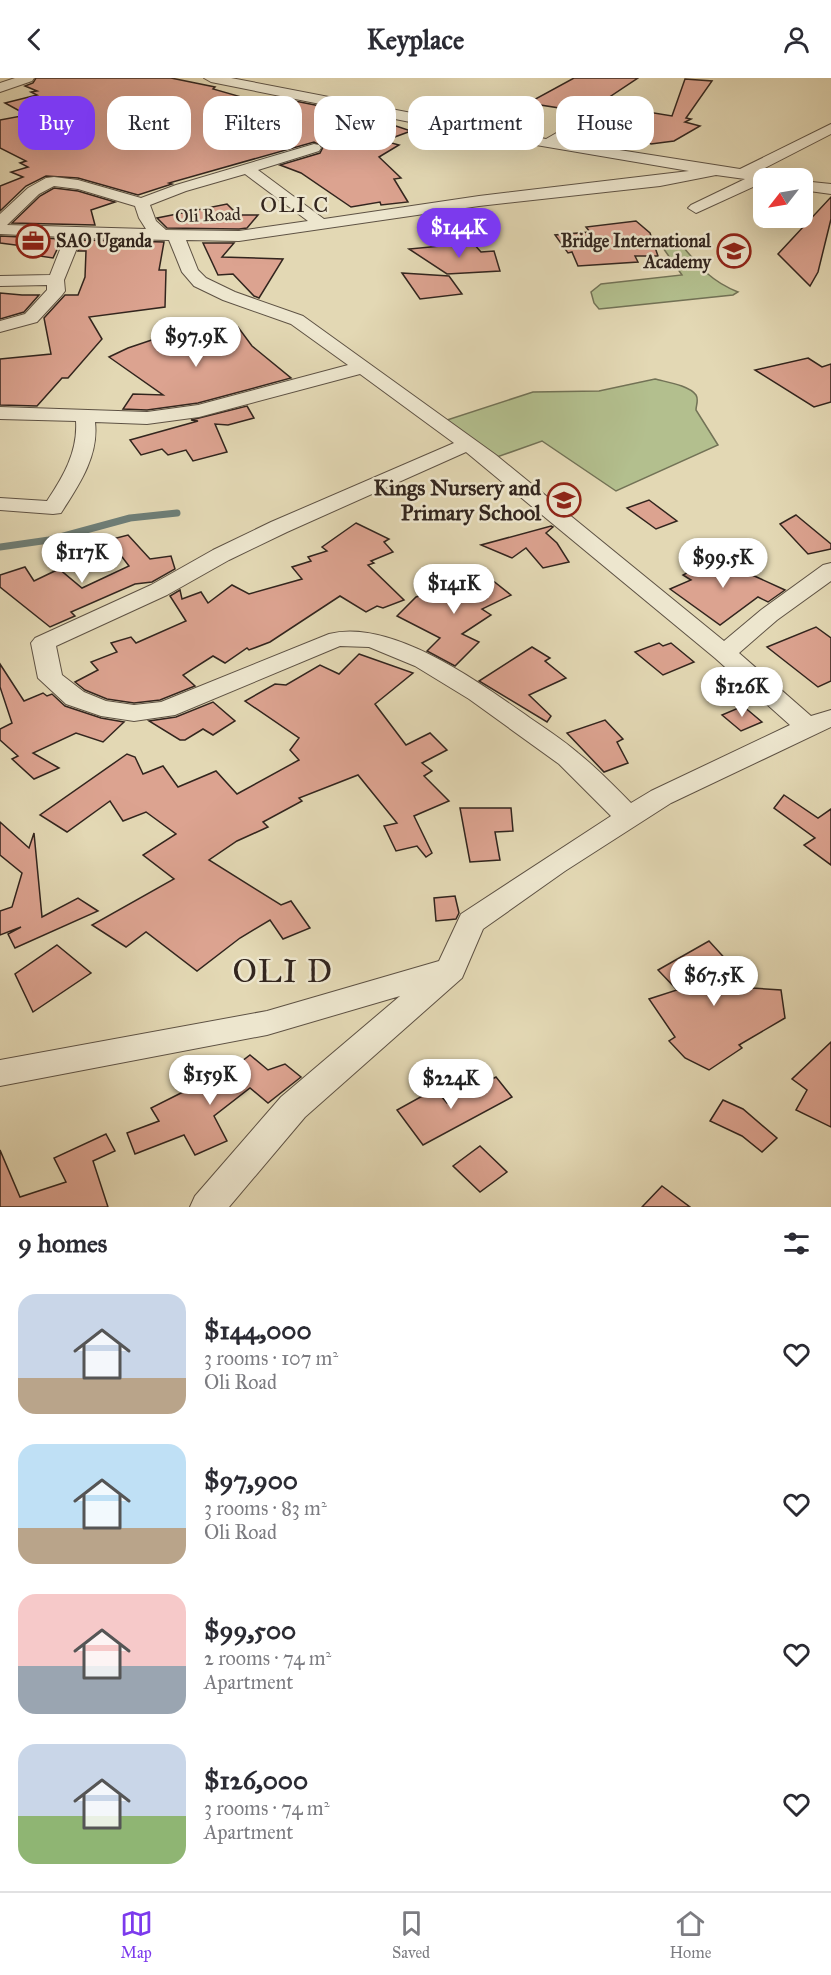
<!DOCTYPE html>
<meta charset="utf-8">
<style>
:root{--surface:#fff;--page:#f2f2f3;--text:#2b2b33;--muted:#7c7c81;--line:#e1e1e2;--accent:#7c3aed}
body{margin:0;font-family:"IM FELL Great Primer",serif;background:var(--page);color:var(--text);height:100vh;display:flex;flex-direction:column;font-size:22px;white-space:nowrap}
*{box-sizing:border-box;margin:0}
p{font-size:20px;color:var(--muted)}
.icon{flex:none;width:33px;height:33px;fill:none;stroke:currentColor;stroke-width:2;stroke-linecap:round;stroke-linejoin:round}
.map{position:relative;height:1129px;overflow:hidden}
.drawer{display:flex;flex-direction:column;background:var(--surface);flex:1}
.drawer>*{flex:none}
.guide{position:absolute;left:18px;top:18px;width:795px;height:54px;display:flex;gap:12px}
.needle{width:39px;rotate:239deg}
.tools{position:absolute;left:753px;top:90px;display:grid;gap:12px}
.tools a{display:grid;place-items:center;width:60px;height:60px;border-radius:12px;background:var(--surface);box-shadow:0 6px 24px #0002;font-size:30px}
.price{position:absolute;translate:-50% -51px;padding:0 14px;border-radius:21px;background:#fff;color:#222;font-size:20px;line-height:39px;filter:drop-shadow(0 2px 3px #0008)}
.price::after{content:'';position:absolute;left:50%;top:36px;width:18px;height:14px;margin-left:-9px;background:inherit;clip-path:polygon(0 0,100% 0,50% 100%)}
.price.current{background:var(--accent);color:#fff}
ul{padding:0;list-style:none}
li{display:flex;align-items:center;gap:18px;height:150px;padding:0 18px}
li span{display:grid;place-items:center;flex:none;width:168px;height:120px;border-radius:18px;color:#555}
li>.icon{margin-inline-start:auto}
span .icon{width:72px;height:72px;fill:#fffc;stroke-width:1}
li b{font-size:26px}
h2{display:flex;justify-content:space-between;align-items:center;height:72px;padding:0 18px;font-size:26px}
.pill{padding:0 21px;border-radius:18px;background:var(--surface);box-shadow:0 6px 24px #0002;font-size:21px;line-height:54px}
.pill.current{background:var(--accent);color:#fff}
header{display:flex;justify-content:space-between;align-items:center;height:78px;padding:0 18px;background:var(--surface);font-size:27px;font-weight:700}
.dock{display:flex;justify-content:space-around;align-items:center;height:84px;border-top:2px solid var(--line);background:var(--surface);font-size:16px;color:var(--muted)}
.dock a{display:grid;justify-items:center;gap:3px}
.dock .current{color:var(--accent)}
.map>svg:first-child{display:block}
</style>
<header><svg class="icon" aria-label="back" viewBox="0 0 24 24"><path d="M15 5l-7 7 7 7"/></svg>Keyplace<svg class="icon" aria-label="person" viewBox="0 0 24 24"><circle cx="12" cy="8" r="4"/><path d="M4 21q1-7 8-7t8 7"/></svg></header>
<div class="map">
<svg width="831" height="1129" viewBox="0 0 831 1129">
<rect width="100%" height="100%" fill="#e3d8b4"/>
<filter id="stains"><feTurbulence type="fractalNoise" baseFrequency=".00333" numOctaves="4"/><feColorMatrix values="0 0 0 0 .2 0 0 0 0 .09 0 0 0 0 .02 0 0 0 .5 -.17"/></filter>
<radialGradient id="worn" r=".72"><stop offset=".6" stop-color="#630" stop-opacity="0"/><stop offset="1" stop-color="#630" stop-opacity=".3"/></radialGradient>
<!-- green -->
<g fill="#b3bf8e" stroke="#727256" stroke-width="1.5">
<path d="M680 165C699 188 710 203 738 214L733 217 609 230 599 231 594 225 591 214 601 206 682 197 661 167Z"/>
<path d="M655 301C666 304 689 307 696 317 699 322 696 327 696 332L718 367 616 413 542 363 497 379 444 343 533 314 599 313Z"/>
</g>
<g fill="none" stroke-linecap="round" stroke-linejoin="round">
<!-- stream -->
<polyline stroke="#6e7e77" stroke-width="7" points="0,469 49,462 130,440 177,435"/>
</g>
<!-- building -->
<g fill="#dca390" stroke="#32251e" stroke-width="1.5">
<polygon points="36,0 171,0 215,9 213,11 266,26 280,20 360,36 411,53 384,63 399,67 379,79 401,100 394,101 408,124 381,127 380,124 351,129 301,95 280,87 320,75 323,69 314,64 169,105 172,106 138,117 78,100 46,98 26,108 0,133 0,108 23,99 11,94 28,89 20,85 26,83 0,70 0,42 27,37 5,25 37,17 31,14 37,13 25,8 33,5"/>
<polygon points="574,0 638,0 599,26 672,38 685,1 712,3 686,40 691,41 685,44 700,48 674,63 651,66 625,48 616,56 587,51 607,36 606,33 599,29 571,44 560,42 572,32 528,25"/>
<polygon points="54,110 78,113 115,124 91,132 95,147 12,145 40,118"/>
<polygon points="831,119 831,141 818,194 810,208 778,176"/>
<polygon points="227,126 238,137 258,137 247,150 239,151 167,150 157,140"/>
<polygon points="636,143 650,155 658,178 635,178 638,184 578,188 572,174 568,175 555,157 590,154 586,149"/>
<polygon points="0,158 62,161 53,180 33,177 39,170 0,165"/>
<polygon points="82,162 164,164 159,192 166,192 165,229 89,239 102,261 68,300 62,300 37,328 0,327 0,281 51,276 44,240 65,217 78,217 85,199 86,173 78,173"/>
<polygon points="203,165 234,165 222,179 283,181 259,220 254,218 233,196 218,197"/>
<polygon points="473,165 481,174 494,173 500,193 447,196 409,171"/>
<polygon points="402,195 449,198 462,216 420,221"/>
<polygon points="0,215 22,217 39,217 24,234 0,241"/>
<polygon points="190,249 189,260 238,249 252,268 291,300 198,325 147,332 123,331 133,316 163,317 109,279 128,270"/>
<polygon points="808,280 822,289 831,286 831,324 814,329 755,292"/>
<polygon points="247,328 254,340 228,347 215,346 227,374 193,383 186,372 168,377 162,371 141,377 130,362 198,343 191,342"/>
<polygon points="649,422 677,443 656,451 627,430"/>
<polygon points="796,437 831,466 831,471 808,476 780,446"/>
<polygon points="356,445 389,461 384,464 393,474 371,483 374,485 368,487 404,522 383,530 377,528 366,534 340,518 270,564 249,572 247,570 225,585 213,578 183,597 195,608 160,622 134,625 107,621 85,612 75,604 98,592 91,584 117,574 111,565 131,559 136,565 186,543 170,518 180,512 182,521 201,514 208,525 232,507 249,516 302,501 292,489 311,483 308,479 327,473 322,469"/>
<polygon points="551,448 553,449 546,455 557,465 569,484 543,490 526,470 512,480 481,467"/>
<polygon points="128,457 150,481 171,478 175,491 152,504 135,506 71,534 75,538 50,549 0,509 0,497 25,489 34,503 59,491 82,510 129,488 109,462"/>
<polygon points="718,478 750,496 785,512 768,524 758,519 720,547 670,511 691,502 683,497"/>
<polygon points="482,494 511,517 482,531 491,537 462,556 479,564 455,588 427,573 440,560 397,538 416,519 462,504 468,505"/>
<polygon points="816,549 831,560 831,603 818,609 767,569"/>
<polygon points="659,565 663,568 671,565 694,584 663,597 635,574"/>
<polygon points="532,569 550,580 545,583 566,600 529,617 551,638 547,644 479,603"/>
<polygon points="359,576 413,595 375,626 406,667 430,655 447,672 422,685 432,693 424,698 449,723 414,738 432,775 426,779 417,768 396,773 384,748 397,745 358,697 299,720 302,723 263,744 268,749 237,763 209,782 281,827 291,823 310,850 283,861 270,842 240,860 197,893 146,854 126,869 92,847 174,801 143,777 176,756 146,734 123,743 110,723 67,754 40,737 127,676 135,679 143,696 163,688 178,709 216,693 237,716 299,682 290,672 299,660 245,623 275,606 286,607 320,587 339,596"/>
<polygon points="0,586 24,623 43,615 47,618 52,616 65,628 101,640 124,644 103,664 76,655 33,675 59,690 34,701 12,681 18,678 0,662 0,651 12,645 0,609"/>
<polygon points="213,624 235,643 213,657 203,651 185,662 180,662 149,643 176,639"/>
<polygon points="743,628 762,644 741,653 722,637"/>
<polygon points="605,642 623,661 617,664 628,685 604,694 567,655"/>
<polygon points="784,717 818,740 831,731 831,787 804,767 815,760 774,730"/>
<polygon points="460,730 511,730 513,753 495,754 500,782 470,784"/>
<polygon points="0,744 29,770 34,755 42,839 78,820 98,833 15,870 8,856 21,849 0,857 0,833 12,829 22,795 0,777"/>
<polygon points="455,818 459,835 456,841 436,843 434,820"/>
<polygon points="709,863 752,910 781,912 785,940 739,967 742,970 709,992 685,980 669,963 675,959 649,921 677,912 658,892"/>
<polygon points="57,867 91,895 33,934 15,896"/>
<polygon points="831,964 831,1049 796,1032 807,1012 792,1001"/>
<polygon points="250,977 268,992 285,986 301,999 268,1025 250,1010 214,1038 227,1063 195,1077 184,1057 135,1076 127,1055 159,1043 151,1030 183,1014 181,1008 202,1000 207,1010"/>
<polygon points="496,999 512,1019 423,1067 397,1032 435,1011 447,1025"/>
<polygon points="723,1022 743,1031 777,1060 762,1074 742,1058 710,1043"/>
<polygon points="106,1056 115,1073 93,1083 108,1129 0,1129 0,1072 20,1119 66,1104 54,1080"/>
<polygon points="480,1068 507,1094 480,1114 453,1088"/>
<polygon points="662,1108 690,1129 642,1129"/>
</g>
<g fill="none" stroke-linecap="round" stroke-linejoin="round">
<!-- minor casing -->
<g stroke="#5e5244" stroke-width="2">
<g id="minor">
<polygon points="15,0 34,0 32,3 0,14 0,5"/>
<path d="M204 0H231L546 61 598 31 605 35 603 38 562 63 740 91 831 46V56L757 94 774 97 776 100H764V104L696 135 688 130 691 127 745 101 716 97 660 108 479 128 239 163 186 162 198 192 206 200 235 214 303 238 496 377 724 563 761 532 823 487 831 485V503L777 542 739 575 811 638 831 632V649L671 725 565 793 483 851 462 900 305 1039 229 1129H190L195 1118 281 1019 400 918 267 957 0 1008V982L267 933 439 883 461 836 611 738 559 686 469 621 415 588 369 569 340 568 175 637 134 643 101 638 66 626 38 600 31 565 35 560 151 507 213 472 271 444 454 365 360 296 199 339 147 346 95 344C99 378 79 407 61 435L53 436 0 432V420L47 423C63 399 78 374 76 343L0 341V329L147 334 198 327 348 287 291 246 223 222 194 208 182 194 169 162 81 160 64 202 65 213 62 217 37 244 0 254V243L25 236 47 212V207L0 208V198L50 197 65 159 0 156V136L28 110 46 100 54 99 78 102 141 120 176 107 314 66 319 67 321 70 319 73 258 92 324 141 479 118 689 93 460 54 211 4ZM245 96 308 143 239 153 166 152 156 143 150 127 186 113ZM54 108 78 111 135 128 139 140 146 151 7 147 39 116ZM466 374 715 580 790 647 651 713 631 725C614 708 597 690 578 675 563 662 546 651 530 640 480 605 392 540 329 556L161 624 134 627 106 623 84 614 62 597 56 568 167 517 229 482 287 454Z"/>
<polygon points="802,103 831,106 831,116 802,112"/>
</g>
</g>
<!-- minor -->
<use href="#minor" fill="#ede6ce" fill-rule="evenodd"/>
</g>
<!-- icons -->
<defs>
<g id="office-ring" transform="scale(1.725)"><circle r="9.5" fill="#ede6ce" stroke="#8f2418" stroke-width="1.5"/><path d="M-6-3h4V-5.5h4V-3h4V5H-6ZM-1-4.5V-3h2v-1.5ZM-6 0V1H6V0Z" fill="#8f2418"/></g>
<g id="school-ring" transform="scale(1.725)"><circle r="9.5" fill="#ede6ce" stroke="#8f2418" stroke-width="1.5"/><path d="M0-5L7-2L0 1L-7-2ZM-4 1L0 2.5L4 1V4Q0 6-4 4Z" fill="#8f2418"/></g>
</defs>
<g fill-rule="evenodd">
<use href="#office-ring" x="33" y="163"/>
<use href="#school-ring" x="734" y="173"/>
<use href="#school-ring" x="564" y="422"/>
</g>
<g text-anchor="middle" stroke-width="5" stroke-linejoin="round" paint-order="stroke">
<!-- far-street labels -->
<g font-size="18" fill="#32251e" stroke="#ede6ce">
<text transform="translate(208 137) rotate(-2)" y="6">Oli Road</text>
</g>
<!-- far-poi labels -->
<g font-size="18" font-weight="bold" fill="#32251e" stroke="#ede6ce" text-anchor="start">
<text x="56" y="169">SAO Uganda</text>
<text x="711" y="169" text-anchor="end">Bridge International<tspan x="711" dy="21">Academy</tspan></text>
</g>
<!-- far-quarter labels -->
<g font-size="22" letter-spacing="1.5" fill="#32251e" stroke="#ede6ce">
<text x="295" y="134">OLI C</text>
</g>
<!-- poi labels -->
<g font-size="22" font-weight="bold" fill="#32251e" stroke="#ede6ce" text-anchor="end">
<text x="541" y="417">Kings Nursery and<tspan x="541" dy="25">Primary School</tspan></text>
</g>
<!-- near-quarter labels -->
<g font-size="32" letter-spacing="1.5" fill="#32251e" stroke="#ede6ce">
<text x="283" y="904">OLI D</text>
</g>
</g>
<rect width="100%" height="100%" filter="url(#stains)"/>
<rect width="100%" height="100%" fill="url(#worn)"/>
</svg>
<div class="tools">
<a><svg class="needle" viewBox="-14 -14 28 28"><path d="M0-13l5 13h-10z" fill="#e53935"/><path d="M0 13l5-13h-10z" fill="#7c7c81"/></svg></a>
</div>
<b class="price current" style="left:459px;top:181px">$144K</b>
<b class="price" style="left:196px;top:290px">$97.9K</b>
<b class="price" style="left:82px;top:506px">$117K</b>
<b class="price" style="left:723px;top:511px">$99.5K</b>
<b class="price" style="left:454px;top:537px">$141K</b>
<b class="price" style="left:742px;top:640px">$126K</b>
<b class="price" style="left:714px;top:929px">$67.5K</b>
<b class="price" style="left:210px;top:1028px">$159K</b>
<b class="price" style="left:451px;top:1032px">$224K</b>
<div class="guide">
<a class="pill current">Buy</a>
<a class="pill">Rent</a>
<a class="pill">Filters</a>
<a class="pill">New</a>
<a class="pill">Apartment</a>
<a class="pill">House</a>
</div>
</div>
<section class="drawer">
<h2>9 homes<svg class="icon" aria-label="filters" viewBox="0 0 24 24"><path d="M4 7h16M4 17h16"/><circle cx="9" cy="7" r="2"/><circle cx="15" cy="17" r="2"/></svg></h2>
<ul>
<li><span style="background:linear-gradient(#c9d6e8 70%,#b9a48a 0)"><svg class="icon" aria-label="home" viewBox="0 0 24 24"><path d="M3 11l9-7 9 7M6 9v11h12V9"/></svg></span><div><b>$144,000</b><p>3 rooms · 107 m²</p><p>Oli Road</p></div><svg class="icon" aria-label="heart" viewBox="0 0 24 24"><path d="M12 20l-8-8c-3-5 5-10 8-4 3-6 11-1 8 4z"/></svg></li>
<li><span style="background:linear-gradient(#bfe0f5 70%,#b9a48a 0)"><svg class="icon" aria-label="home" viewBox="0 0 24 24"><path d="M3 11l9-7 9 7M6 9v11h12V9"/></svg></span><div><b>$97,900</b><p>3 rooms · 83 m²</p><p>Oli Road</p></div><svg class="icon" aria-label="heart" viewBox="0 0 24 24"><path d="M12 20l-8-8c-3-5 5-10 8-4 3-6 11-1 8 4z"/></svg></li>
<li><span style="background:linear-gradient(#f6c9c9 60%,#9aa5b1 0)"><svg class="icon" aria-label="home" viewBox="0 0 24 24"><path d="M3 11l9-7 9 7M6 9v11h12V9"/></svg></span><div><b>$99,500</b><p>2 rooms · 74 m²</p><p>Apartment</p></div><svg class="icon" aria-label="heart" viewBox="0 0 24 24"><path d="M12 20l-8-8c-3-5 5-10 8-4 3-6 11-1 8 4z"/></svg></li>
<li><span style="background:linear-gradient(#c9d6e8 60%,#8fb573 0)"><svg class="icon" aria-label="home" viewBox="0 0 24 24"><path d="M3 11l9-7 9 7M6 9v11h12V9"/></svg></span><div><b>$126,000</b><p>3 rooms · 74 m²</p><p>Apartment</p></div><svg class="icon" aria-label="heart" viewBox="0 0 24 24"><path d="M12 20l-8-8c-3-5 5-10 8-4 3-6 11-1 8 4z"/></svg></li>
</ul>
</section>
<nav class="dock">
<a class="current"><svg class="icon" aria-label="map" viewBox="0 0 24 24"><path d="M3 6l6-2 6 2 6-2v14l-6 2-6-2-6 2zM9 4v14M15 6v14"/></svg>Map</a>
<a><svg class="icon" aria-label="saved" viewBox="0 0 24 24"><path d="M7 4h10v16l-5-4-5 4z"/></svg>Saved</a>
<a><svg class="icon" aria-label="home" viewBox="0 0 24 24"><path d="M3 11l9-7 9 7M6 9v11h12V9"/></svg>Home</a>
</nav>
